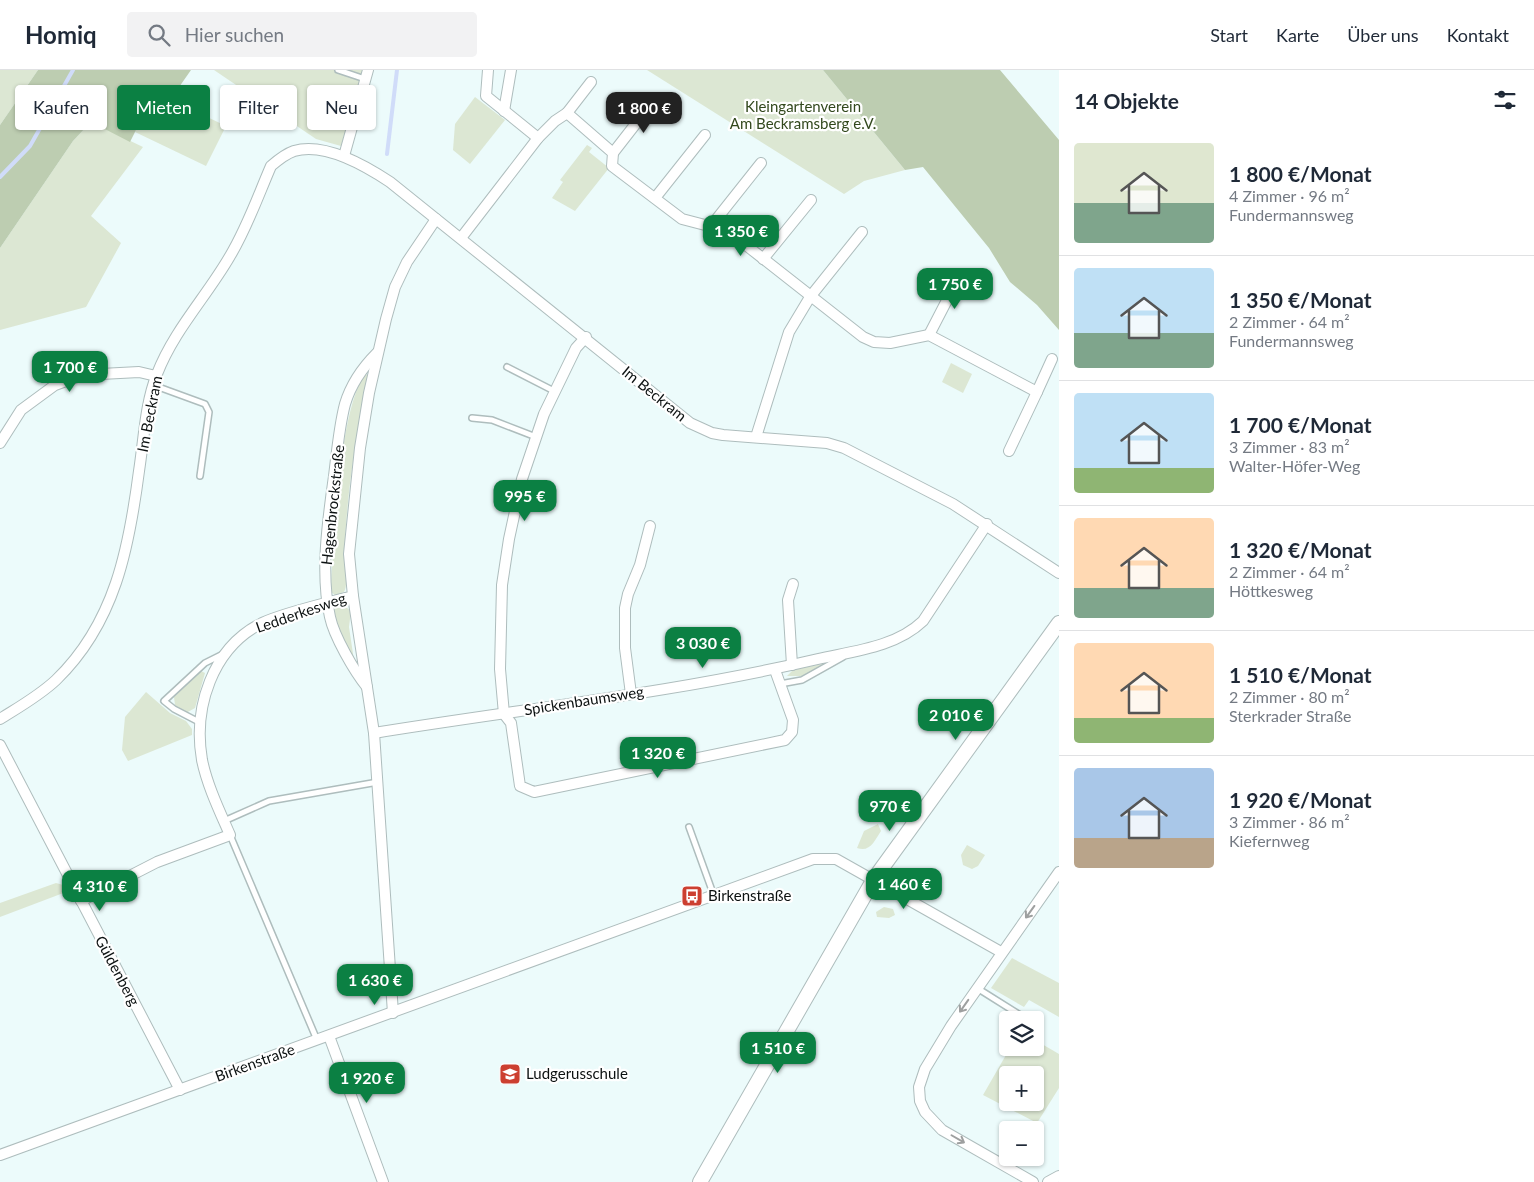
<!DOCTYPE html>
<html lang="de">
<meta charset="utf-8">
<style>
:root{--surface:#fff;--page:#f2f2f3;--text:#1f2937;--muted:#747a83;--line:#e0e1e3;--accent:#0b8043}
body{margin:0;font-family:Lato,sans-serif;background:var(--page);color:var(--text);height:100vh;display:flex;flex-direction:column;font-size:19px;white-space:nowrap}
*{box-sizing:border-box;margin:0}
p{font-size:16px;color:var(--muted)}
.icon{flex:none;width:28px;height:28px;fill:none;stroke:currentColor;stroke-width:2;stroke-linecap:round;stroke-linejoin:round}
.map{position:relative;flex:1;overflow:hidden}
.panel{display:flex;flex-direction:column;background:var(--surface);width:475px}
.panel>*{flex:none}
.top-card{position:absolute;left:15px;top:15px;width:475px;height:45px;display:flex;gap:10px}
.fabs{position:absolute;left:999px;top:941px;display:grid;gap:10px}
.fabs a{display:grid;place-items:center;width:45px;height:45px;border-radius:5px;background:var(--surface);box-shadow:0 1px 4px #0004;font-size:25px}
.price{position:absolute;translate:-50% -42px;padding:0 11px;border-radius:10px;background:var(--accent);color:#fff;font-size:16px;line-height:32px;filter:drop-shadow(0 1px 2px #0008)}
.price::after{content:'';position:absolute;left:50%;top:30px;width:15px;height:11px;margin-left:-8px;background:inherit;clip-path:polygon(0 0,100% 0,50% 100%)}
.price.active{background:#222;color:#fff}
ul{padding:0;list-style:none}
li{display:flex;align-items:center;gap:15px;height:125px;padding:0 15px}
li+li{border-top:1px solid var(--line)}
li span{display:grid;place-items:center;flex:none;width:140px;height:100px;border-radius:5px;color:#555}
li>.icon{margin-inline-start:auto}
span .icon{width:60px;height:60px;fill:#fffc;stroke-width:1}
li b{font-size:21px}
h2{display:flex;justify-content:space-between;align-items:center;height:60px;padding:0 15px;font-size:21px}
.pill{padding:0 18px;border-radius:5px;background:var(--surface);box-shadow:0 1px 4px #0004;font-size:18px;line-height:45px}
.pill.active{background:var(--accent);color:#fff}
header{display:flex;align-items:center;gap:30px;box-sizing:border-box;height:70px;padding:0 25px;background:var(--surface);border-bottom:1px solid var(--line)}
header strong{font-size:24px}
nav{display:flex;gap:28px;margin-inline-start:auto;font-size:18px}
.search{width:350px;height:45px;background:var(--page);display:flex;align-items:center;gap:12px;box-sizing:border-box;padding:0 18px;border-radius:5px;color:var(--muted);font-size:19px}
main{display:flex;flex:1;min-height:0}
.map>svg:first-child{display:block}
</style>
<header>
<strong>Homiq</strong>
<div class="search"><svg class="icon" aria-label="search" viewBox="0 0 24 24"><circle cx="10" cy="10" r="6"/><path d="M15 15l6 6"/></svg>Hier suchen</div>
<nav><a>Start</a><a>Karte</a><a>Über uns</a><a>Kontakt</a></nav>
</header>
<main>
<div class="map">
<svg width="1059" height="1112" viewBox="0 0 1059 1112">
<rect width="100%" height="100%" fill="#ecfbfb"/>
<!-- green -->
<g fill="#dce7d3" fill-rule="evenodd">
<polygon points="0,0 38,0 0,55"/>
<polygon points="214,0 364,0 341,76 316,69"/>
<polygon points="647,0 823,0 905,100 864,111 844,124"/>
<polygon points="155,22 226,56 206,96 135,62"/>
<polygon points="475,27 505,50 470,94 453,80 455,54"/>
<polygon points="88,55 97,55 143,77 91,146 121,173 86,237 0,260 0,178 73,71"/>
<polygon points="587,75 592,78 589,82 609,98 575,141 552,128 563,112 560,110"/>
<polygon points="951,293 972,304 963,323 942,312"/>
<path d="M366 304 368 307C357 360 348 415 345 470 344 480 349 516 344 522L335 525 331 522C332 480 340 331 366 304Z"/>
<polygon points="342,534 351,541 349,557 355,597 332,546 333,537"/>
<polygon points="827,593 828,594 802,606 787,606 793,600"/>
<polygon points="201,601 205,603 195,638 186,643 175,635 174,627"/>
<polygon points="146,622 170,643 186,651 192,659 192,665 128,691 122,680 125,647"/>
<path d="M878 754 881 761C875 770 870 783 857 778L864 761Z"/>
<polygon points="967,775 985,785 978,796 972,799 963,795 961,785"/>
<polygon points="56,813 63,815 66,822 0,847 0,833"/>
<polygon points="884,837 893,839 895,845 889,848 877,847 876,842"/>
<polygon points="1012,888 1059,913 1059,947 1029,930 1024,937 991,918"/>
<path d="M1035 970 1059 984V1018L1037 1053 983 1025 1010 978H1035ZM1008 1005H1035V1032H1008Z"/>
</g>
<!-- forest -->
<g fill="#bdcdb1">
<polygon points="38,0 191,0 170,30 155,22 130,72 97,55 88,55 73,71 0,178 0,55"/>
<polygon points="823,0 1000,0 1059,70 1059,260 1037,235 1010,212 989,178 923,97 905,100"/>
</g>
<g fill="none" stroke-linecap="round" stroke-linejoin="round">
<!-- stream -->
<g stroke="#d0dcf9" stroke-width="4">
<polyline points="387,84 397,0"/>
<polyline points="0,107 30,76 73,0"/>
</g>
<!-- lane casing -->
<g stroke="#aebdbd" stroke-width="8">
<g id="lane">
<polyline points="338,0 365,9"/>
<polyline points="507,297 554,321"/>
<polyline points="153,315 205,334 209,342 200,406"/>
<polyline points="472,348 492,350 536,367"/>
<polyline points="780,614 802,610 843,587"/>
<polyline points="199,652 174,639 164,631 205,593 223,584"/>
<polyline points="224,751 269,731 378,712"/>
<polyline points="689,757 714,826"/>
<polyline points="230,765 317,970"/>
<polyline points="977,918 1020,945"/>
</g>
</g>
<!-- street casing -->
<g stroke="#aebdbd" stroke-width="12">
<g id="street">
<polyline points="488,0 486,26 538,68"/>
<polyline points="504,41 511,0"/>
<polyline points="567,43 591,12"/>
<polyline points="613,83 655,29"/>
<polyline points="344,86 368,0"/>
<polyline points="655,128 705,65"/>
<polyline points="711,156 761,93"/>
<polyline points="461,168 538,68 555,51 567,43 613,83 612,96 682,149 728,161 863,267 874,272 890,273 929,265 1037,322 1009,381"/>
<polyline points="763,189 811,130"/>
<polyline points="929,265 960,205"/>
<polyline points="586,267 576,278 544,344 522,409 509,469 502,515 500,599 504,644 511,653 520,716 534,722 785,670 792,662 793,650 775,600"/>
<polyline points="1037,322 1052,289"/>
<polyline points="756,367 789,262 810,227 862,162"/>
<polyline points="0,373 21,340 55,315 82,305 139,302 156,306"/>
<polyline points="792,595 788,530 793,514"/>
<path d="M367 617C354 601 334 566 330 547 320 503 328 449 334 406 337 382 339 357 345 334 351 314 363 297 377 283"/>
<polyline points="631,624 625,578 625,538 628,524 640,495 650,456"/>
<path d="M0 649C19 637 39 626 56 610 115 553 129 478 139 401 144 369 145 334 157 304 174 260 207 226 230 186 247 158 258 126 271 96 278 90 285 84 294 81 324 72 366 96 390 112L690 353 712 363 723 365 827 373 844 378 953 434 1059 503"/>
<path d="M374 663C522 639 673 623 818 589 854 581 896 577 923 551L987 454"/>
<polyline points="0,675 180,1020"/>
<path d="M81 831 157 792 230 765C220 742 207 715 202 690 193 638 212 578 262 553 286 542 327 533 353 526"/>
<polyline points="393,943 374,663 353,526 349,484 360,378 369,323 386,249 395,217 407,192 436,149"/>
<polyline points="329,966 383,1112"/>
<polyline points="0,1085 813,789 836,789 1001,882"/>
<polyline points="1033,1112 942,1060 925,1042 920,1031 919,1017 925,999 951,956 1059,802"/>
<polyline points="1048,1112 1059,1106"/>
</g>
</g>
<!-- secondary casing -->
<g stroke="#aebdbd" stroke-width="16">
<polyline id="secondary" points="700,1112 874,809 1059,553"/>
</g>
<!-- lane -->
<use href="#lane" stroke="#fff" stroke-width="5"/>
<!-- street -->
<use href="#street" stroke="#fff" stroke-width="10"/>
<!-- secondary -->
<use href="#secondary" stroke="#fff" stroke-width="14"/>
</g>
<!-- one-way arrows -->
<defs><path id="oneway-shaft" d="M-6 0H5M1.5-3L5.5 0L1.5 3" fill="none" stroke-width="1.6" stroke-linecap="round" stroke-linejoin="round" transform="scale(1.25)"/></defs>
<g stroke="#9ea0a0">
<use href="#oneway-shaft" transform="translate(1030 842) rotate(126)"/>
<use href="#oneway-shaft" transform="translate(964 936) rotate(125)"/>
<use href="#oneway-shaft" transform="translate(958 1069) rotate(30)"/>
</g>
<!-- icons -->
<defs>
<g id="bus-square" transform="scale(1.125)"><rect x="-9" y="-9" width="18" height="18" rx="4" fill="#cc3f30" stroke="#fff"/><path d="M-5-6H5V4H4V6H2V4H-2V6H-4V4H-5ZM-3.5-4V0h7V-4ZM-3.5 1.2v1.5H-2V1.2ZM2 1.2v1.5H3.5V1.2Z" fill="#fff"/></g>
<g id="school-square" transform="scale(1.125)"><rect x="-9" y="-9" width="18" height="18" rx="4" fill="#cc3f30" stroke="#fff"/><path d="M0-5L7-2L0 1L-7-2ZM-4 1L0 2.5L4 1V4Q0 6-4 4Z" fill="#fff"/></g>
</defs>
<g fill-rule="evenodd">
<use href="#bus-square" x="692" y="826"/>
<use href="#school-square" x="510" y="1004"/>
</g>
<g text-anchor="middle" stroke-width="4.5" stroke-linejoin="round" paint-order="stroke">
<!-- park labels -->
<g font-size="15" fill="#32481d" stroke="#fff">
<text x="803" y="42">Kleingartenverein<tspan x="803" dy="17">Am Beckramsberg e.V.</tspan></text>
</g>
<!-- street labels -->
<g font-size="15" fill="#0c1111" stroke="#fff">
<text transform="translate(654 324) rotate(39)" y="5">Im Beckram</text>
<text transform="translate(150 344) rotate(-79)" y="5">Im Beckram</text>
<text transform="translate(333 435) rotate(-84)" y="5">Hagenbrockstraße</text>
<text transform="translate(301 543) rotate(-19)" y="5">Ledderkesweg</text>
<text transform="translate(584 631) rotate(-9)" y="5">Spickenbaumsweg</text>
<text transform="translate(117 901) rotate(62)" y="5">Güldenberg</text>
<text transform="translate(255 993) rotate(-20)" y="5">Birkenstraße</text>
</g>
<!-- poi labels -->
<g font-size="15" fill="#0c1111" stroke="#fff" text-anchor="start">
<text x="708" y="831">Birkenstraße</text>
<text x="526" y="1009">Ludgerusschule</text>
</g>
</g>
</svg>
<div class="fabs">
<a><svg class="icon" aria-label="layers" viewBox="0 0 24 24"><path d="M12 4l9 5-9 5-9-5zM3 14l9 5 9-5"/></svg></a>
<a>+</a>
<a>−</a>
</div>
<b class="price active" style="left:644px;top:64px">1 800 €</b>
<b class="price" style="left:741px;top:187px">1 350 €</b>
<b class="price" style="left:955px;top:240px">1 750 €</b>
<b class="price" style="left:70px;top:323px">1 700 €</b>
<b class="price" style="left:525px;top:452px">995 €</b>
<b class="price" style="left:703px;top:599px">3 030 €</b>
<b class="price" style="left:956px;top:671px">2 010 €</b>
<b class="price" style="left:658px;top:709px">1 320 €</b>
<b class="price" style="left:890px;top:762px">970 €</b>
<b class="price" style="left:904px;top:840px">1 460 €</b>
<b class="price" style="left:100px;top:842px">4 310 €</b>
<b class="price" style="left:375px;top:936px">1 630 €</b>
<b class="price" style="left:778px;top:1004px">1 510 €</b>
<b class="price" style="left:367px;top:1034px">1 920 €</b>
<div class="top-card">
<a class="pill">Kaufen</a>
<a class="pill active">Mieten</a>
<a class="pill">Filter</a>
<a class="pill">Neu</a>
</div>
</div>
<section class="panel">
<h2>14 Objekte<svg class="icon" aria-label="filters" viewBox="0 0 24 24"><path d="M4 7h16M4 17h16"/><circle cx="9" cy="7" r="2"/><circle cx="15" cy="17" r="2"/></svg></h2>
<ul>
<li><span style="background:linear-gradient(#dfe7d0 60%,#7fa58c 0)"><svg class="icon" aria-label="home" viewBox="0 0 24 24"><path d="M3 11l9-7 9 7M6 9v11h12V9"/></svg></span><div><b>1 800 €/Monat</b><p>4 Zimmer · 96 m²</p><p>Fundermannsweg</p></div></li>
<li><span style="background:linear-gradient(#bfe0f5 65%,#7fa58c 0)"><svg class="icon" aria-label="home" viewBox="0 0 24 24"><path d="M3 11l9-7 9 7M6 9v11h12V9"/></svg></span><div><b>1 350 €/Monat</b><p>2 Zimmer · 64 m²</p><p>Fundermannsweg</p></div></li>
<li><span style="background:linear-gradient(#bfe0f5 75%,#8fb573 0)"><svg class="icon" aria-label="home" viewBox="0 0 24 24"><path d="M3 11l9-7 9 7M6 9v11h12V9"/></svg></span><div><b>1 700 €/Monat</b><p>3 Zimmer · 83 m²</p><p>Walter-Höfer-Weg</p></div></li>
<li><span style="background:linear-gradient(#ffd9b3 70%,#7fa58c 0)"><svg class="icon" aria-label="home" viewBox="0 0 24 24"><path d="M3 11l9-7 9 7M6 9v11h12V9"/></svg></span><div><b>1 320 €/Monat</b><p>2 Zimmer · 64 m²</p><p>Höttkesweg</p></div></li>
<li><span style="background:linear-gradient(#ffd9b3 75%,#8fb573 0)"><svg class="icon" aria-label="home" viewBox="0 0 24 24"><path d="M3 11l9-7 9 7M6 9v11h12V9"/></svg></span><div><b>1 510 €/Monat</b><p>2 Zimmer · 80 m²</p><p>Sterkrader Straße</p></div></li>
<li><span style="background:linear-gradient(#a9c7e8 70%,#b9a48a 0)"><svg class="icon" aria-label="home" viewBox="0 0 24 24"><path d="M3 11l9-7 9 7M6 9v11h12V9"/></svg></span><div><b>1 920 €/Monat</b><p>3 Zimmer · 86 m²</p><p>Kiefernweg</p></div></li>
</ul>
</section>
</main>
